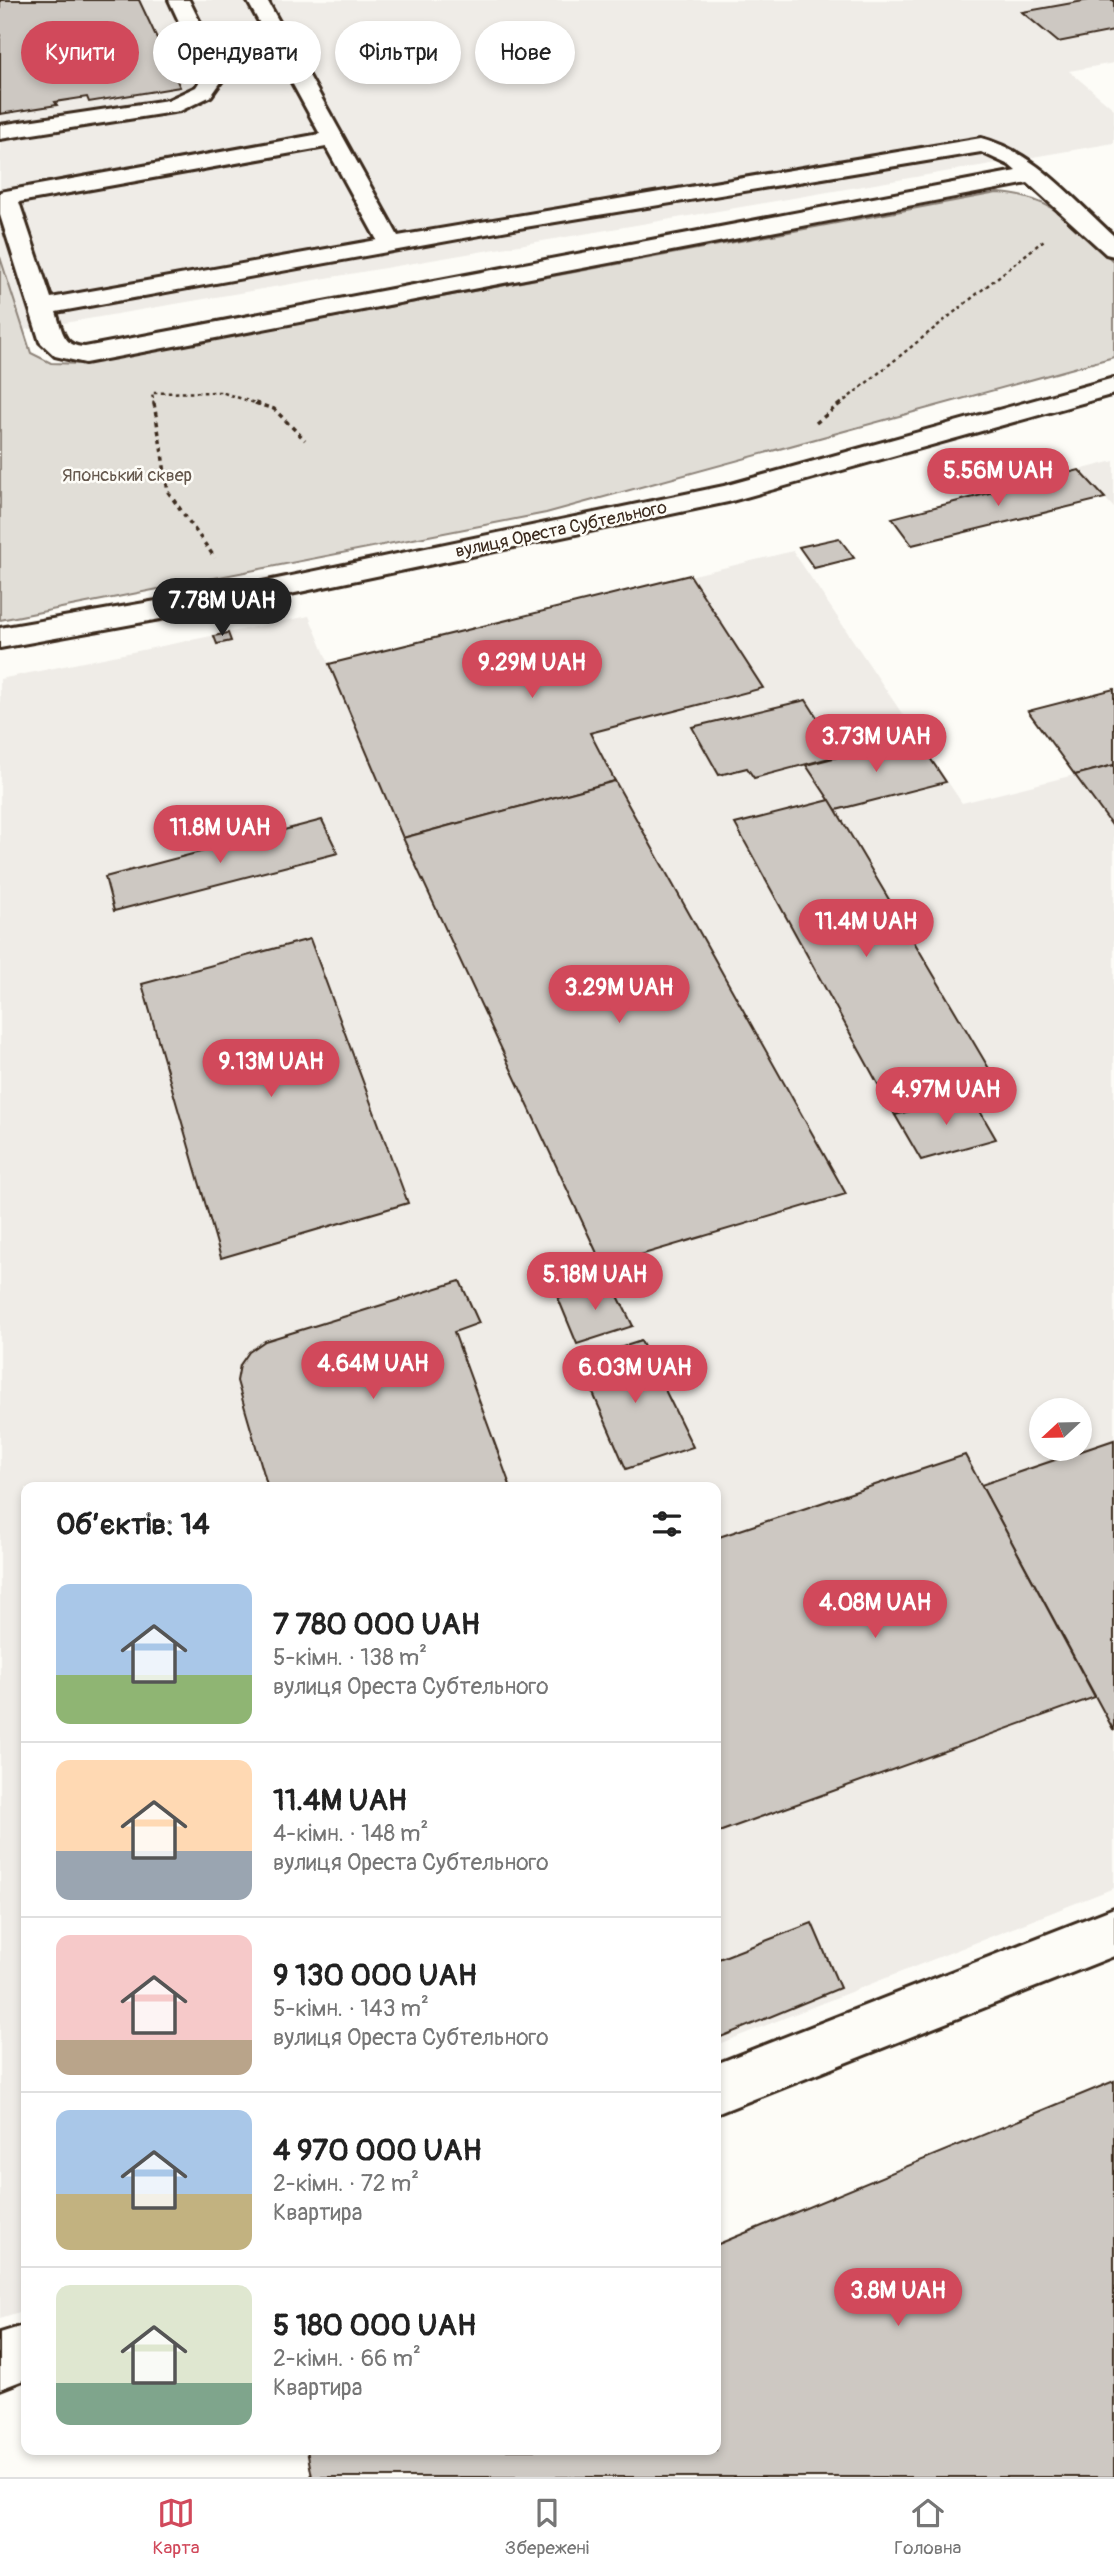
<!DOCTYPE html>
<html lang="uk">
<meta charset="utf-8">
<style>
:root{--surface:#fff;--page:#f2f2f2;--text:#222;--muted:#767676;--line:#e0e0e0;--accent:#d1495b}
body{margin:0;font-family:Pangolin,sans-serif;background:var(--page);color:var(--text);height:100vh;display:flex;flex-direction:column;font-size:26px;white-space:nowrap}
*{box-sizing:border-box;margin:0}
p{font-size:23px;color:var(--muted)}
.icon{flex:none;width:38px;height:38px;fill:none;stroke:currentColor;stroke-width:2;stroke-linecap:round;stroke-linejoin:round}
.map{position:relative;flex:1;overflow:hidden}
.panel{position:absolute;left:21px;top:1482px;width:700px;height:973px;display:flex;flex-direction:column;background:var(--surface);border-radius:14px;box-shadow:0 4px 10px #0003}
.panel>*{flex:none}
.top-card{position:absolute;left:21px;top:21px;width:700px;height:63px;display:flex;gap:14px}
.needle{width:46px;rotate:248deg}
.tools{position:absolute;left:1029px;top:1398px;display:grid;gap:14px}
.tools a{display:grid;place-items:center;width:63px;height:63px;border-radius:50%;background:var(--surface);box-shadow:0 4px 10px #0003;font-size:35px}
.price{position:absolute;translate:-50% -60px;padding:0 16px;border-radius:24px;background:var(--accent);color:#fff;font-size:23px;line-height:46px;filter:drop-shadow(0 2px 4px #0008)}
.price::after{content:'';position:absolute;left:50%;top:42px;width:21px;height:16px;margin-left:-10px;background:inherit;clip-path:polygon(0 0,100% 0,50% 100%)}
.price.active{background:#222;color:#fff}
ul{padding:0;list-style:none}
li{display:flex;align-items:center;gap:21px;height:175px;padding:0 35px}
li+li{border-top:2px solid var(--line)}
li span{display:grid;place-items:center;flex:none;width:196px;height:140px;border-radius:14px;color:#555}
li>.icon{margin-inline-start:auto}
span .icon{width:84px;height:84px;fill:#fffc;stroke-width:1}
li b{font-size:30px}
h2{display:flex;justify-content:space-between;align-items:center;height:84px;padding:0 35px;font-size:30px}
.tag{padding:0 24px;border-radius:32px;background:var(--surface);box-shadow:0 4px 10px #0003;font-size:24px;line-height:63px}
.tag.active{background:var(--accent);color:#fff}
.tab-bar{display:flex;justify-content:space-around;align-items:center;height:98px;border-top:2px solid var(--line);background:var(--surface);font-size:19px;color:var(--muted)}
.tab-bar a{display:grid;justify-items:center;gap:4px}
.tab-bar .active{color:var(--accent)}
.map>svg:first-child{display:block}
</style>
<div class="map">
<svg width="1114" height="2477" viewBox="0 0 1114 2477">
<rect width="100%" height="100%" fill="#fdfcf7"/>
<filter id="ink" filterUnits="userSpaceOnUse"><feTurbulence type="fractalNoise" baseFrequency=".0143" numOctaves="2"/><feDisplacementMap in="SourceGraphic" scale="14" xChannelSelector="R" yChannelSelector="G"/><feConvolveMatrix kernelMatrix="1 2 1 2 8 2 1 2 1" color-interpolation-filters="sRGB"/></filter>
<g filter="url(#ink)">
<!-- built -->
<g fill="#efece7" fill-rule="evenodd">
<polygon points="0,0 1114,0 1114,63 1069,71 1114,109 1114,143 12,332 0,324"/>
<polygon points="1114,461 1114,508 1079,470"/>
<path d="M793 551 962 803 1114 765V1888L716 2045V1488H26V2310L0 2318V679L309 616 329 664ZM1041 1410H1080V1449H1041Z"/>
</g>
<!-- green -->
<path fill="#e1ded7" stroke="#8e847a" stroke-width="2" d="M997 193C1055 196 1075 226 1114 262V357L546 513 0 620V257L31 353 51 363 83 364Z"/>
<!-- building -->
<g fill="#cdc8c2" stroke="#3b2a1e" stroke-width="2">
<polygon points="0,0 139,0 180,87 89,102 87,97 55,102 57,105 0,114"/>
<polygon points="1089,0 1114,0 1114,31 1058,42 1022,12"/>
<polygon points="1079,470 1105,498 912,545 892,518"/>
<polygon points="839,538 854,558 814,568 799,547"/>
<polygon points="690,575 763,688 590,733 615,781 403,838 329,664"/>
<polygon points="228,633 231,641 217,644 214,636"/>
<polygon points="1114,689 1114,765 1075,775 1028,711"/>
<polygon points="806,700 841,755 754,778 747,768 719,775 692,727"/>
<polygon points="916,737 946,782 836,810 806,765"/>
<polygon points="1114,765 1114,828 1075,775"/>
<polygon points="615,781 846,1194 603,1266 403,838"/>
<polygon points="830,800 836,810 1000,1087 895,1115 735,824"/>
<polygon points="322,820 338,853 114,911 105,877"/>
<polygon points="310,939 408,1203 221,1258 142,984"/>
<polygon points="970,1094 996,1139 921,1160 895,1115"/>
<polygon points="610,1280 633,1326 577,1344 558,1298"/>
<polygon points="460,1281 479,1323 454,1332 511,1488 268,1488 237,1381 240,1365 249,1352 265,1341"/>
<polygon points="641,1341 693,1447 626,1469 579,1361"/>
<polygon points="1114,1440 1114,1731 981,1485"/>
<polygon points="965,1455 1095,1697 716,1833 716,1538"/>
<polygon points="812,1923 840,1988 716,2039 716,1960"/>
<polygon points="1114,2081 1114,2477 312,2477 307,2450 716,2450 716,2245"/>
</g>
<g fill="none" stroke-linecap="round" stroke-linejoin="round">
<!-- minor casing -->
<g stroke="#3b2a1e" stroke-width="6">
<g id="minor">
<polygon points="169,0 189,0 226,75 211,96 180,111 0,139 0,125 168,100 196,87 204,75"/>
<path d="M247 0H267L398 236 981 138C1035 152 1073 199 1114 236V256L1106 254 1028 183 85 363 55 356 40 342 0 215V192L320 134ZM326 147 377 240 51 298 19 202ZM981 152 1009 165 1016 171 85 347C63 347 62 330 56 312L525 227Z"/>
<polygon points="1114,378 1114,394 728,502 243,604 0,648 0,628 243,586 724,486"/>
<polygon points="1114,1908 1114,1956 716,2114 716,2064"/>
<polygon points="26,2325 26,2379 0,2389 0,2333"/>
</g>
</g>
<!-- path-far1 -->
<g stroke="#3b2a1e" stroke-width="2.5" stroke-dasharray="3.5 3.5" stroke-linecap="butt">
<polyline points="154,405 152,393 221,392 261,405"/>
<polyline points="839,405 1044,240"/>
</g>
<!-- path -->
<g stroke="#3b2a1e" stroke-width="3.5" stroke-dasharray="4.5 4.5" stroke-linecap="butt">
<polyline points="154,403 168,492 215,558"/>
<polyline points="255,403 274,409 305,440"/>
<polyline points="816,423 841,403"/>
</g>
<!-- minor -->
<use href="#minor" fill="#fdfcf7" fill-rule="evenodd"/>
</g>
</g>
<g text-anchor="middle" stroke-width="5" stroke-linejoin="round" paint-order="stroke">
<!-- far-park labels -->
<g font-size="18" fill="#64574c" stroke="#fdfcf7">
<text x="127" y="481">Японський сквер</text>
</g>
<!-- far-street labels -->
<g font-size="18" fill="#3b2a1e" stroke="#fdfcf7">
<text transform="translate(561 529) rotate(-12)" y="6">вулиця Ореста Субтельного</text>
</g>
</g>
</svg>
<div class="tools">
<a><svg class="needle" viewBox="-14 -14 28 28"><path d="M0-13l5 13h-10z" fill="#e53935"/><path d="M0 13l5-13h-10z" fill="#767676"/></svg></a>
</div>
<b class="price" style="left:998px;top:508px">5.56M UAH</b>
<b class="price active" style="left:222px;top:638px">7.78M UAH</b>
<b class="price" style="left:532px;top:700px">9.29M UAH</b>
<b class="price" style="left:876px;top:774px">3.73M UAH</b>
<b class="price" style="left:220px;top:865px">11.8M UAH</b>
<b class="price" style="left:866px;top:959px">11.4M UAH</b>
<b class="price" style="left:619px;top:1025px">3.29M UAH</b>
<b class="price" style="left:271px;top:1099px">9.13M UAH</b>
<b class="price" style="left:946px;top:1127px">4.97M UAH</b>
<b class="price" style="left:595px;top:1312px">5.18M UAH</b>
<b class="price" style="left:373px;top:1401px">4.64M UAH</b>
<b class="price" style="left:635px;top:1405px">6.03M UAH</b>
<b class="price" style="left:875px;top:1640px">4.08M UAH</b>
<b class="price" style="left:898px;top:2328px">3.8M UAH</b>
<div class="top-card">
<a class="tag active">Купити</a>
<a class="tag">Орендувати</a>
<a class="tag">Фільтри</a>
<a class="tag">Нове</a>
</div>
<section class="panel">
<h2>Об’єктів: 14<svg class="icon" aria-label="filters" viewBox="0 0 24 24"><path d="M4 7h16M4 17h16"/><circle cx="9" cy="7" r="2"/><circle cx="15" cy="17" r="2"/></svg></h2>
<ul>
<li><span style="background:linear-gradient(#a9c7e8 65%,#8fb573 0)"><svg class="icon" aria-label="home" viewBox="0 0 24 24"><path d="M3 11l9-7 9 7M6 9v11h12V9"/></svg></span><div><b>7 780 000 UAH</b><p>5-кімн. · 138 m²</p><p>вулиця Ореста Субтельного</p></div></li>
<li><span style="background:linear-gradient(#ffd9b3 65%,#9aa5b1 0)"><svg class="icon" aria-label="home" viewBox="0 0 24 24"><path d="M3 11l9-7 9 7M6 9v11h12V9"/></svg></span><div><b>11.4M UAH</b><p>4-кімн. · 148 m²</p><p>вулиця Ореста Субтельного</p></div></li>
<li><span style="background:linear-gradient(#f6c9c9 75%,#b9a48a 0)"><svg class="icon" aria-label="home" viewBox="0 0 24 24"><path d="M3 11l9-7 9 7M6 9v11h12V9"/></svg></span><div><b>9 130 000 UAH</b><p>5-кімн. · 143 m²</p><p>вулиця Ореста Субтельного</p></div></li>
<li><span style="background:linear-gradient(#a9c7e8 60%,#c2b280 0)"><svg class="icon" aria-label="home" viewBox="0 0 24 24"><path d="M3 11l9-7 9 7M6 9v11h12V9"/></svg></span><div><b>4 970 000 UAH</b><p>2-кімн. · 72 m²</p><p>Квартира</p></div></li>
<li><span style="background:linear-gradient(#dfe7d0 70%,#7fa58c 0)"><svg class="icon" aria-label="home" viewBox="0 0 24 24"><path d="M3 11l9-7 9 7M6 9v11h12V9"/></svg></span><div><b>5 180 000 UAH</b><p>2-кімн. · 66 m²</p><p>Квартира</p></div></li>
</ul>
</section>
</div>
<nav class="tab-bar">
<a class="active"><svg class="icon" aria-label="map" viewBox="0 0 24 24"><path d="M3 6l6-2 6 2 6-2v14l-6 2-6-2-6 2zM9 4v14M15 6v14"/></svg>Карта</a>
<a><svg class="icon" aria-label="saved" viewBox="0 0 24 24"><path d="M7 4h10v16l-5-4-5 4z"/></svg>Збережені</a>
<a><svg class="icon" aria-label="home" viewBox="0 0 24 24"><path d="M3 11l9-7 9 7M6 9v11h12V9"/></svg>Головна</a>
</nav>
